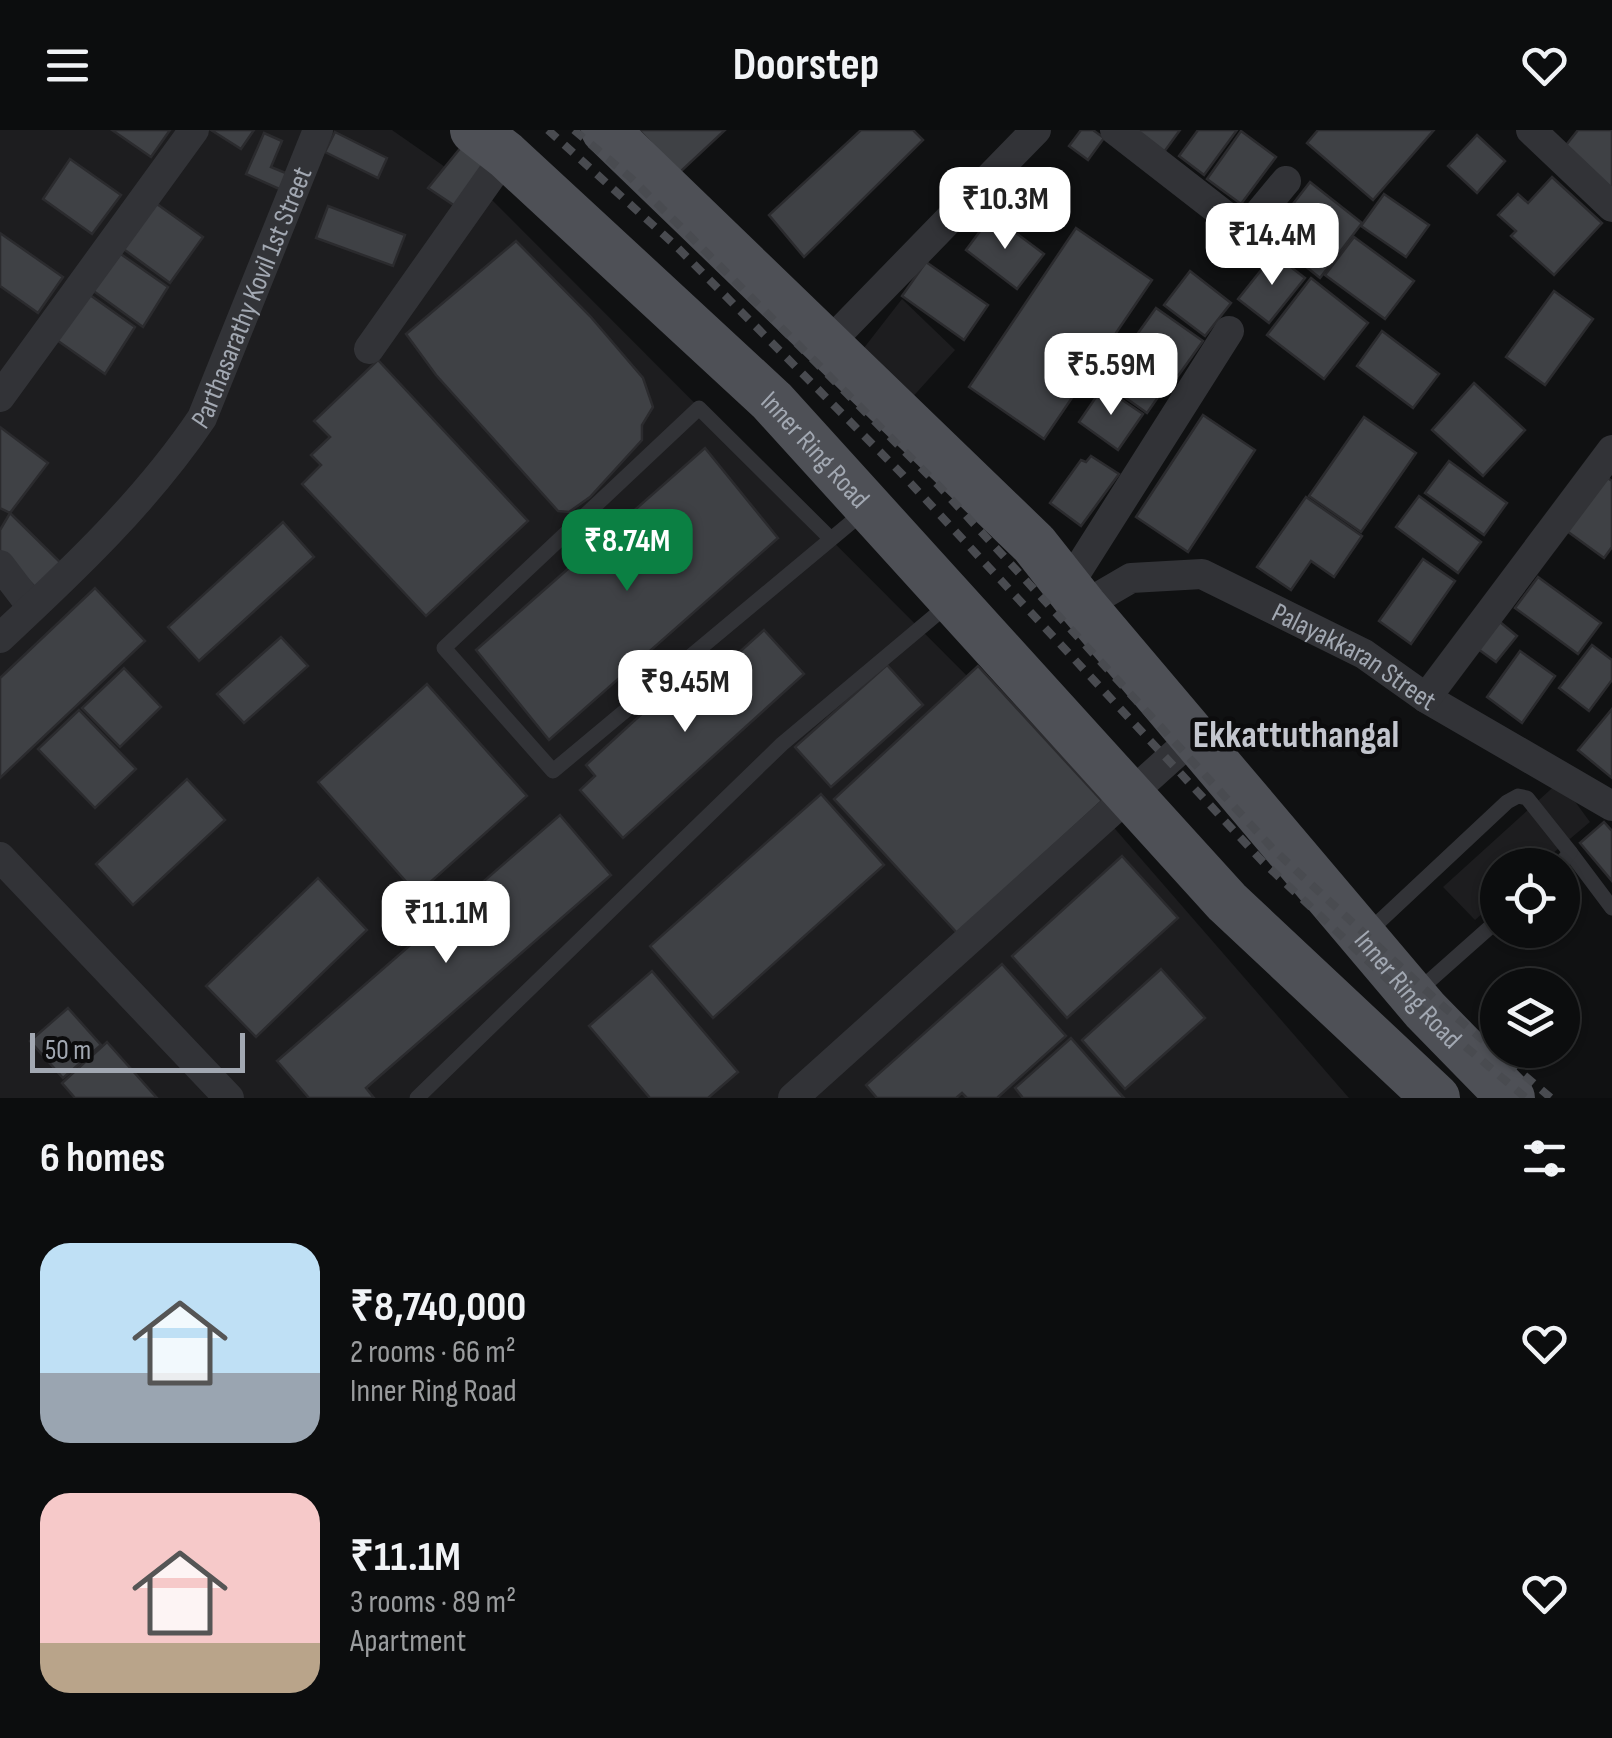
<!DOCTYPE html>
<meta charset="utf-8">
<style>
:root{--surface:#0c0d0e;--page:#151617;--text:#f1f3f6;--muted:#9a9c9e;--line:#2c2d2e;--accent:#0b8043}
body{margin:0;font-family:"Sofia Sans Condensed",sans-serif;background:var(--page);color:var(--text);height:100vh;display:flex;flex-direction:column;font-size:38px;white-space:nowrap}
*{box-sizing:border-box;margin:0}
p{font-size:32px;color:var(--muted)}
.icon{flex:none;width:55px;height:55px;fill:none;stroke:currentColor;stroke-width:2;stroke-linecap:round;stroke-linejoin:round}
.map{position:relative;height:968px;overflow:hidden}
.side{display:flex;flex-direction:column;background:var(--surface);flex:1}
.side>*{flex:none}
.fabs{position:absolute;left:1480px;top:718px;display:grid;gap:20px}
.fabs a{display:grid;place-items:center;width:100px;height:100px;border-radius:50%;background:var(--surface);box-shadow:0 2px 8px #0004,0 0 0 2px var(--line);font-size:50px}
.scale{position:absolute;left:30px;bottom:25px;width:215px;box-sizing:border-box;padding-left:10px;border:5px solid #a2a8b2;border-top:0;font-size:28px;line-height:35px;white-space:nowrap;color:#a2a8b2;-webkit-text-stroke:8px #0c0c0d;paint-order:stroke}
.price{position:absolute;translate:-50% -85px;padding:0 22px;border-radius:20px;background:#fff;color:#222;font-size:32px;line-height:65px;filter:drop-shadow(0 2px 5px #0008)}
.price::after{content:'';position:absolute;left:50%;top:60px;width:30px;height:22px;margin-left:-15px;background:inherit;clip-path:polygon(0 0,100% 0,50% 100%)}
.price.on{background:var(--accent);color:#fff}
ul{padding:0;list-style:none}
li{display:flex;align-items:center;gap:30px;height:250px;padding:0 40px}
li span{display:grid;place-items:center;flex:none;width:280px;height:200px;border-radius:30px;color:#555}
li>.icon{margin-inline-start:auto}
span .icon{width:120px;height:120px;fill:#fffc;stroke-width:1}
li b{font-size:42px}
h2{display:flex;justify-content:space-between;align-items:center;height:120px;padding:0 40px;font-size:42px}
header{display:flex;justify-content:space-between;align-items:center;height:130px;padding:0 40px;background:var(--surface);font-size:45px;font-weight:700}
.map>svg:first-child{display:block}
</style>
<header><svg class="icon" aria-label="menu" viewBox="0 0 24 24"><path d="M4 6h16M4 12h16M4 18h16"/></svg>Doorstep<svg class="icon" aria-label="heart" viewBox="0 0 24 24"><path d="M12 20l-8-8c-3-5 5-10 8-4 3-6 11-1 8 4z"/></svg></header>
<div class="map">
<svg width="1612" height="968" viewBox="0 0 1612 968">
<rect width="100%" height="100%" fill="#101112"/>
<!-- built -->
<g fill="#1d1d1f">
<polygon points="0,0 392,0 491,69 1083,662 1349,968 0,968"/>
<polygon points="902,169 955,220 909,271 860,223"/>
<polygon points="1560,651 1590,692 1539,735 1498,735 1497,771 1475,790 1443,757"/>
</g>
<!-- building -->
<g fill="#3f4145" stroke="#2b2b2e" stroke-width="2.5">
<polygon points="112,0 170,0 151,27"/>
<polygon points="211,0 254,0 241,19"/>
<polygon points="639,0 725,0 679,43"/>
<polygon points="861,0 913,0 923,10 804,127 769,85"/>
<polygon points="1081,0 1093,0 1104,8 1088,30 1069,16"/>
<polygon points="1136,0 1180,0 1164,22"/>
<polygon points="1198,0 1237,0 1204,45 1179,26"/>
<polygon points="1318,0 1434,0 1373,70 1307,13"/>
<polygon points="1578,0 1612,0 1612,60 1563,19"/>
<polygon points="1241,1 1276,27 1241,74 1207,49"/>
<polygon points="335,2 387,28 378,48 325,22"/>
<polygon points="264,3 282,11 271,37 293,46 286,62 246,44"/>
<polygon points="1477,5 1505,31 1477,63 1448,36"/>
<polygon points="462,16 485,34 455,76 428,58"/>
<polygon points="70,29 121,65 92,104 43,69"/>
<polygon points="1552,47 1602,93 1554,145 1511,106 1516,101 1498,85 1518,64 1528,73"/>
<polygon points="1310,52 1362,93 1320,148 1268,106"/>
<polygon points="1384,64 1429,95 1406,127 1361,96"/>
<polygon points="150,69 203,107 170,153 118,115"/>
<polygon points="328,76 405,105 393,136 316,108"/>
<polygon points="992,85 1044,124 1017,159 966,120"/>
<polygon points="1076,98 1152,150 1044,309 969,257"/>
<polygon points="0,103 63,147 38,183 0,156"/>
<polygon points="1354,107 1414,151 1385,189 1325,145"/>
<polygon points="516,111 590,186 643,248 653,277 642,295 642,310 590,367 569,382 558,381 436,245 406,204"/>
<polygon points="115,120 168,157 143,197 88,157"/>
<polygon points="1274,124 1305,148 1269,193 1238,169"/>
<polygon points="926,132 988,175 964,210 902,166"/>
<polygon points="1190,141 1231,173 1205,206 1164,175"/>
<polygon points="1311,148 1368,193 1324,249 1267,205"/>
<polygon points="83,160 135,197 105,244 51,206"/>
<polygon points="1554,161 1593,189 1545,255 1506,227"/>
<polygon points="1156,178 1203,211 1178,246 1131,213"/>
<polygon points="1382,201 1439,244 1413,278 1357,236"/>
<polygon points="1134,220 1172,247 1147,283 1109,256"/>
<polygon points="378,230 528,391 426,486 302,354 321,335 311,325 330,307 314,291"/>
<polygon points="1474,253 1525,300 1483,346 1432,300"/>
<polygon points="1103,257 1143,284 1118,320 1079,292"/>
<polygon points="1203,285 1255,320 1188,422 1136,387"/>
<polygon points="1364,287 1416,323 1361,402 1309,366"/>
<polygon points="0,297 48,333 10,383 0,378"/>
<polygon points="705,318 778,408 549,610 476,520"/>
<polygon points="1091,326 1119,344 1081,396 1050,373 1081,330 1086,332"/>
<polygon points="1449,331 1507,373 1484,405 1425,363"/>
<polygon points="1601,343 1612,351 1612,417 1604,428 1560,396"/>
<polygon points="1419,366 1481,412 1458,443 1396,397"/>
<polygon points="1306,367 1362,406 1334,447 1311,431 1291,460 1257,437"/>
<polygon points="10,383 63,435 37,459 0,421 0,400"/>
<polygon points="283,392 314,427 199,531 168,497"/>
<polygon points="1423,429 1455,451 1411,514 1379,491"/>
<polygon points="1538,447 1601,493 1578,524 1515,478"/>
<polygon points="95,458 145,511 0,648 0,548"/>
<polygon points="1500,492 1517,506 1496,532 1478,519"/>
<polygon points="764,500 804,544 623,708 580,660 595,646 586,635 659,568 672,583"/>
<polygon points="281,507 308,536 244,593 217,564"/>
<polygon points="1592,515 1612,530 1612,550 1589,581 1559,558"/>
<polygon points="1520,521 1555,546 1522,593 1487,567"/>
<polygon points="887,535 923,575 831,657 795,617"/>
<polygon points="978,536 1102,671 958,804 834,669"/>
<polygon points="124,538 161,577 120,617 82,578"/>
<polygon points="427,554 527,666 417,764 318,652"/>
<polygon points="1612,579 1612,648 1578,620"/>
<polygon points="79,580 136,639 95,678 38,619"/>
<polygon points="187,649 225,690 133,775 96,734"/>
<polygon points="821,664 884,735 713,888 650,816"/>
<polygon points="560,685 611,745 366,958 374,968 309,968 277,931"/>
<polygon points="1604,692 1612,701 1612,751 1580,713"/>
<polygon points="1122,726 1178,788 1067,888 1012,826"/>
<polygon points="318,748 367,800 256,907 206,856"/>
<polygon points="1002,834 1066,906 997,968 967,968 962,963 956,968 877,968 866,955"/>
<polygon points="1161,839 1205,888 1125,959 1082,910"/>
<polygon points="652,841 738,942 708,968 650,968 589,896"/>
<polygon points="68,878 101,915 63,948 30,911"/>
<polygon points="1071,908 1124,968 1023,968 1015,958"/>
<polygon points="107,912 157,968 75,968 62,953"/>
</g>
<g fill="none" stroke-linecap="round" stroke-linejoin="round">
<!-- lane -->
<g stroke="#323337" stroke-width="15">
<polyline points="831,409 699,278 444,518 553,641 866,380"/>
<polyline points="1570,722 1612,778"/>
<polyline points="1366,804 1507,672 1518,666 1527,668 1570,722 1560,735"/>
<polyline points="1418,861 1498,790"/>
<polyline points="417,968 782,614 950,473"/>
</g>
<!-- street -->
<g stroke="#323337" stroke-width="30">
<polyline points="1115,0 1241,98 1251,93 1286,51"/>
<polyline points="1531,0 1612,77"/>
<polyline points="826,216 1036,0"/>
<polyline points="369,219 506,25"/>
<polyline points="0,267 194,0"/>
<polyline points="0,435 32,477"/>
<polyline points="1067,457 1229,201"/>
<path id="s1" d="M1083 476 1131 448 1202 444 1364 524 1426 568 1612 676"/>
<path id="s2" d="M0 508C73 440 147 370 202 288L318 0"/>
<polyline points="1426,568 1612,320"/>
<polyline points="0,727 229,968"/>
<polyline points="793,968 1194,607"/>
</g>
<!-- primary -->
<g stroke="#4e5056" stroke-width="48">
<path id="s3" d="M474 0 506 25 772 271 1227 772 1436 968"/>
<path id="s4" d="M605 0 1034 414 1083 476 1425 880 1511 968"/>
</g>
<!-- rail -->
<g stroke="#494b50" stroke-width="8" stroke-dasharray="12 10" stroke-linecap="butt">
<polyline points="548,0 675,115 902,344 1263,732 1400,861 1526,968"/>
<polyline points="574,0 631,48 689,105 939,356 1274,720 1444,877 1551,968"/>
</g>
</g>
<g text-anchor="middle" stroke-width="9" stroke-linejoin="round" paint-order="stroke">
<!-- street labels -->
<g font-size="28" fill="#a2a8b2" stroke="#0c0c0d">
<text dy="10" stroke="none"><textPath href="#s2" startOffset="430">Parthasarathy Kovil 1st Street</textPath></text>
<text dy="10" stroke="none"><textPath href="#s3" startOffset="468">Inner Ring Road</textPath></text>
<text dy="10" stroke="none"><textPath href="#s1" startOffset="300">Palayakkaran Street</textPath></text>
<text dy="10" stroke="none"><textPath href="#s4" startOffset="1178">Inner Ring Road</textPath></text>
</g>
<!-- district labels -->
<g font-size="38" font-weight="bold" fill="#c3c6ce" stroke="#0c0c0d">
<text x="1296" y="617">Ekkattuthangal</text>
</g>
</g>
</svg>
<div class="fabs">
<a><svg class="icon" aria-label="locate" viewBox="0 0 24 24"><circle cx="12" cy="12" r="6"/><path d="M12 2v4M12 18v4M2 12h4M18 12h4"/></svg></a>
<a><svg class="icon" aria-label="layers" viewBox="0 0 24 24"><path d="M12 4l9 5-9 5-9-5zM3 14l9 5 9-5"/></svg></a>
</div>
<div class="scale">50 m</div>
<b class="price" style="left:1005px;top:122px">₹10.3M</b>
<b class="price" style="left:1272px;top:158px">₹14.4M</b>
<b class="price" style="left:1111px;top:288px">₹5.59M</b>
<b class="price on" style="left:627px;top:464px">₹8.74M</b>
<b class="price" style="left:685px;top:605px">₹9.45M</b>
<b class="price" style="left:446px;top:836px">₹11.1M</b>
</div>
<section class="side">
<h2>6 homes<svg class="icon" aria-label="filters" viewBox="0 0 24 24"><path d="M4 7h16M4 17h16"/><circle cx="9" cy="7" r="2"/><circle cx="15" cy="17" r="2"/></svg></h2>
<ul>
<li><span style="background:linear-gradient(#bfe0f5 65%,#9aa5b1 0)"><svg class="icon" aria-label="home" viewBox="0 0 24 24"><path d="M3 11l9-7 9 7M6 9v11h12V9"/></svg></span><div><b>₹8,740,000</b><p>2 rooms · 66 m²</p><p>Inner Ring Road</p></div><svg class="icon" aria-label="heart" viewBox="0 0 24 24"><path d="M12 20l-8-8c-3-5 5-10 8-4 3-6 11-1 8 4z"/></svg></li>
<li><span style="background:linear-gradient(#f6c9c9 75%,#b9a48a 0)"><svg class="icon" aria-label="home" viewBox="0 0 24 24"><path d="M3 11l9-7 9 7M6 9v11h12V9"/></svg></span><div><b>₹11.1M</b><p>3 rooms · 89 m²</p><p>Apartment</p></div><svg class="icon" aria-label="heart" viewBox="0 0 24 24"><path d="M12 20l-8-8c-3-5 5-10 8-4 3-6 11-1 8 4z"/></svg></li>
</ul>
</section>
